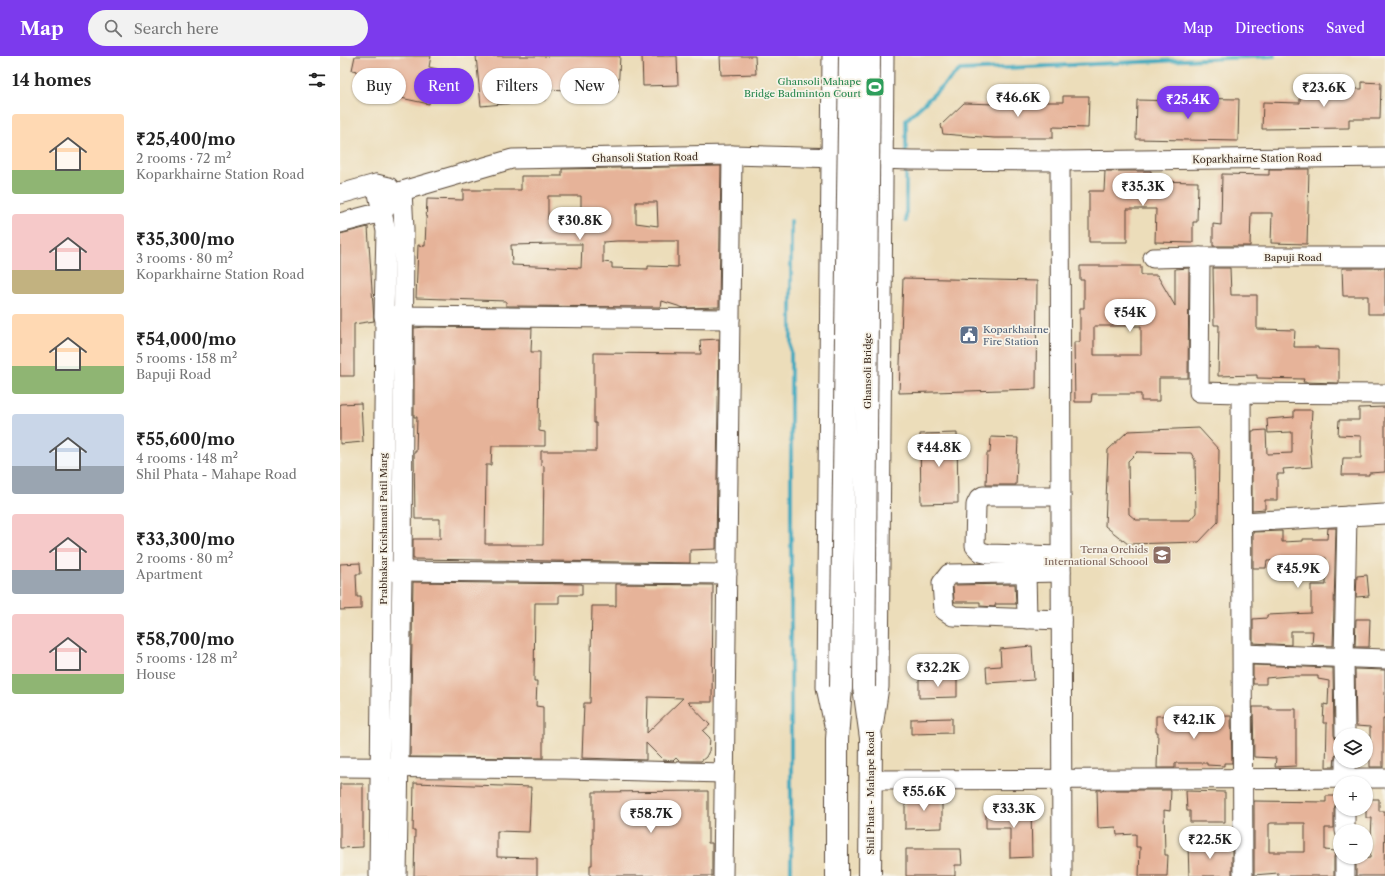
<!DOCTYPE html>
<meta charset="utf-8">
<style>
:root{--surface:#fff;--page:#f2f2f2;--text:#222;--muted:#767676;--accent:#7c3aed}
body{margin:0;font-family:"Libre Caslon Text",serif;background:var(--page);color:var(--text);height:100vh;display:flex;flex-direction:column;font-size:15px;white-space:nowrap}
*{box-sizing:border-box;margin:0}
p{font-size:13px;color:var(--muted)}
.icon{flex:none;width:22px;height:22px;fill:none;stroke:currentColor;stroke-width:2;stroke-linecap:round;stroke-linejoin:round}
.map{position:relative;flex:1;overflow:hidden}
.panel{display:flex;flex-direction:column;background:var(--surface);width:340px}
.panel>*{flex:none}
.guide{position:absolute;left:12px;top:12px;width:380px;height:36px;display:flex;gap:8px}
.tools{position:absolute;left:993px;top:672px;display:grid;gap:8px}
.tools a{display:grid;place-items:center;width:40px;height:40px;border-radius:50%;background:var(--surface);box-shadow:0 1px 3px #0004;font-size:20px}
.price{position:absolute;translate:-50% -34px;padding:0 9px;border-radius:14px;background:#fff;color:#222;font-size:13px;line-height:26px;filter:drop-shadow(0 1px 2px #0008)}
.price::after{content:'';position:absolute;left:50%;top:24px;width:12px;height:9px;margin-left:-6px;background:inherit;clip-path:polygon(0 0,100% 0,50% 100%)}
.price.on{background:var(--accent);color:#fff}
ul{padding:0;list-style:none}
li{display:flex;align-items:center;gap:12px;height:100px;padding:0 12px}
li span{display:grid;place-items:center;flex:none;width:112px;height:80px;border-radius:4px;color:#555}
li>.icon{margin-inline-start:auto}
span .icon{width:48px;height:48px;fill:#fffc;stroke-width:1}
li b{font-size:17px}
h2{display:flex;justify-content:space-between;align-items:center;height:48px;padding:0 12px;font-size:17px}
.chip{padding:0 14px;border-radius:18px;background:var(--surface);box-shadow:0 1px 3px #0004;font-size:14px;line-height:36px}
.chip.on{background:var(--accent);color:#fff}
header{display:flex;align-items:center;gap:24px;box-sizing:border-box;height:56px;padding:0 20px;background:var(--accent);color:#fff}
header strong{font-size:19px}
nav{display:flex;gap:22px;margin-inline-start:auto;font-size:14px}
.search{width:280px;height:36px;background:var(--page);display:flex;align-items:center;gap:10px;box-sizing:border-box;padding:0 14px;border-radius:22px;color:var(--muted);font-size:15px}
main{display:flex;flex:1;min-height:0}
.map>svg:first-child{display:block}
</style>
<header>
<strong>Map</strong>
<div class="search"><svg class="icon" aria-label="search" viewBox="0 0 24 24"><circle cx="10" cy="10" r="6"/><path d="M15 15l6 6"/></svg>Search here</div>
<nav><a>Map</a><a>Directions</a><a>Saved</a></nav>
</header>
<main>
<section class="panel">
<h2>14 homes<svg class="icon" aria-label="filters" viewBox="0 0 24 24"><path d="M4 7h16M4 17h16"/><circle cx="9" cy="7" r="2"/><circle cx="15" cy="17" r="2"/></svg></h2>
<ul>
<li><span style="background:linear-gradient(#ffd9b3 70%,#8fb573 0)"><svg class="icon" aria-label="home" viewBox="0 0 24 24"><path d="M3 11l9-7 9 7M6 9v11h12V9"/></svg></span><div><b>₹25,400/mo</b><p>2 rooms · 72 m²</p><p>Koparkhairne Station Road</p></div></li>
<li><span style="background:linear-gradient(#f6c9c9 70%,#c2b280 0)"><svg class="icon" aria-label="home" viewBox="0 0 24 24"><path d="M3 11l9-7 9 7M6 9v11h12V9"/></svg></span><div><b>₹35,300/mo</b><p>3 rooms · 80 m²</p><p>Koparkhairne Station Road</p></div></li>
<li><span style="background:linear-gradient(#ffd9b3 65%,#8fb573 0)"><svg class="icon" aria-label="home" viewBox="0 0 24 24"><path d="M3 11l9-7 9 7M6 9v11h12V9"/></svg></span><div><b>₹54,000/mo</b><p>5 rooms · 158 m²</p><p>Bapuji Road</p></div></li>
<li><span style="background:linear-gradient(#c9d6e8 65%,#9aa5b1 0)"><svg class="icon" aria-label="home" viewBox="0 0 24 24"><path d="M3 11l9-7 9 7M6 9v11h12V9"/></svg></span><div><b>₹55,600/mo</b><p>4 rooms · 148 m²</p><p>Shil Phata - Mahape Road</p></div></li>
<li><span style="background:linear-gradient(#f6c9c9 70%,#9aa5b1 0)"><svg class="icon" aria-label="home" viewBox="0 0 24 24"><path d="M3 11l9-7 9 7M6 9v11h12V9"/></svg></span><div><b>₹33,300/mo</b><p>2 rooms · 80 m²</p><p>Apartment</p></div></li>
<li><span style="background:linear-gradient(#f6c9c9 75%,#8fb573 0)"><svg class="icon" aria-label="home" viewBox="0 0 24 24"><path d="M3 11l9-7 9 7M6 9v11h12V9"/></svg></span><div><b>₹58,700/mo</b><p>5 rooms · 128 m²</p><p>House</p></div></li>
</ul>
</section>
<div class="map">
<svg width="1045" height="820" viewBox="0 0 1045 820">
<rect width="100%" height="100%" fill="#f7f3e8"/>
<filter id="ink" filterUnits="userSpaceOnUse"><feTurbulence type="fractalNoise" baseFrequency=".025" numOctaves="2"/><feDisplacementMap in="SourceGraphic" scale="8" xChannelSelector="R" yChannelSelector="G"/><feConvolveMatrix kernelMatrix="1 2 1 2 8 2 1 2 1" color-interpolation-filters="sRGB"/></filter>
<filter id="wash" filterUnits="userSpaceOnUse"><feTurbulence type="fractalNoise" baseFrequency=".012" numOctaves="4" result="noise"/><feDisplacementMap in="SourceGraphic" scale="16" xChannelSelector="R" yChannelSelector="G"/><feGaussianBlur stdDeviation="0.9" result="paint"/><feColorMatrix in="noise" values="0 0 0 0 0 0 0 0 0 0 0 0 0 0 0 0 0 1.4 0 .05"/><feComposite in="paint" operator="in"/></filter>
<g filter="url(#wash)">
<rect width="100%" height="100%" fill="#ecddba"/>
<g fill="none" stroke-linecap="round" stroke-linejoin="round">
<!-- stream -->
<g stroke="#3ea9be" stroke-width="4">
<polyline points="566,99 566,64 620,14 934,0"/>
<polyline points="451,165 451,820"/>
<polyline points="566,165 566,109"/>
</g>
</g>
<g id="blocks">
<!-- building -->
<g fill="#e6b399" fill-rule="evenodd">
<polygon points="15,0 91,0 89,11 97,13 89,48 14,32 17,15 12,14"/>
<polygon points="136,0 280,0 278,36 205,33 206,44 141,50"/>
<polygon points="302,0 337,0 338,29 303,30"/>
<polygon points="380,0 415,0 416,18 381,19"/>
<polygon points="1022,26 1041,27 1040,63 1009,63 1009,72 922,73 923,46 960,47 960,27 983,27 983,32 1022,33"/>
<polygon points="723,40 749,40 748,72 713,71 713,82 654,82 603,78 601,69 624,47 655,48 655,42 679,42 679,46 723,46"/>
<polygon points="839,42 899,43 898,85 796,83 797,44 839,45"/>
<path d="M381 110 379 251 344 252 322 245 321 251 166 250V245L76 242 78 189 85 190 87 143 123 144V134H181V120H222V113ZM208 140H241V164H208ZM296 146H317L318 170 296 167ZM277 185H338V211L308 210V213L272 212V207L263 206V186ZM213 188H242L241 212 172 209 171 189Z"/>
<polygon points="929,113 969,113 967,188 931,187 932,157 911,157 910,190 873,190 873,168 881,169 882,118 929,119"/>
<polygon points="765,115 811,115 811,125 858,126 857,166 853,166 853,187 815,186 816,153 787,153 787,186 749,186 749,135 764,135"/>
<polygon points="28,171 34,265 14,268 14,320 0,320 0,178"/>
<path d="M740 210H801V219H817L835 250V213L849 212 848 322H819V345H801V338H752L751 346H735L734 286H740V252H744V224H740ZM754 270H801V299H754Z"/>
<polygon points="873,212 890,212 891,239 917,239 917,273 955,274 954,291 978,291 978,293 999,294 999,327 963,326 964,323 917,322 917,319 878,320 879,269 874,269"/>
<polygon points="1002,212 1045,212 1045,258 1028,258 1028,240 1003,240"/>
<polygon points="563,222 697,225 696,333 559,337"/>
<polygon points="85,271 192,272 191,296 200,296 199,375 205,376 205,390 152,390 151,409 146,409 145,488 170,488 170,489 203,489 204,410 201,409 201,395 256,395 256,367 254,367 254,297 361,298 360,284 379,283 376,493 350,494 350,507 73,503 73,483 100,483 100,463 75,463 74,396 76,396 77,361 74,361 74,272"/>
<polygon points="21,347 23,386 0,388 0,348"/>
<polygon points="1045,351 1045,416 1029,417 1029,419 1002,419 1003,402 1021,402 1021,380 998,379 999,364 1019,364 1019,352"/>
<polygon points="954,354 972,354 970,388 972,411 943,413 944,418 937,418 937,444 925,444 925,453 912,454 912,375 926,374 927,398 952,397 952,376 928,377 927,363 954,361"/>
<path d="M859 372 879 394 878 466 859 486 788 488 765 470 768 394 788 375ZM797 396 851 397 855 404 856 457 850 464H796L789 458 788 405Z"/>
<polygon points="617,377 618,447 581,448 580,378"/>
<polygon points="651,381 678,382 676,429 646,429 647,397 650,397"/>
<polygon points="988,472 996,472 993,590 972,589 973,575 951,575 951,589 913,587 913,563 927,562 927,559 971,557 971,529 986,529 986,502 957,502 957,504 927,505 926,512 913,512 913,476 942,475 942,486 963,485 963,483 987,483"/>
<polygon points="20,507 21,518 16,518 17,541 21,541 21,553 0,554 0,508"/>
<polygon points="1027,519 1029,540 1016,541 1017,520"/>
<polygon points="73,526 242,528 242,539 219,539 219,547 195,547 194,625 197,625 196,650 203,651 203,702 70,701"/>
<path d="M276 528 373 529 372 646H348L370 669 363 675 370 682 369 695 366 701 361 705H339L336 702 333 705 323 704 306 687V704L242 702 244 647H250L252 550H276ZM308 641 343 642 307 677Z"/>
<polygon points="675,528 676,548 655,548 655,551 640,550 640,546 614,546 613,530 614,529"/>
<polygon points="1016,563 1030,563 1029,591 1015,591"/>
<polygon points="692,590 694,624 647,627 646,611 661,610 660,593"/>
<polygon points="913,609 993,612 994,679 996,685 1000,689 1000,695 995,700 994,711 986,711 987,667 983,667 984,648 988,649 989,625 978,623 978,620 948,620 926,622 926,628 913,628"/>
<polygon points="1015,613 1045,614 1045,663 1043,663 1043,711 1030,711 1030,671 1016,670"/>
<polygon points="617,622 617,641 579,642 579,624"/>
<polygon points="913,651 929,651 929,653 956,653 956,710 935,711 936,702 914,701"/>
<polygon points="849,659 849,661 891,660 892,707 884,707 884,710 867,709 867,707 835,707 835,712 817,712 818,676 816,676 816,660"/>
<polygon points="612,662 612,677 571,678 571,663"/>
<polygon points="74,727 191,731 189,776 157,775 157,801 197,802 197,820 74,820 75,775 73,775"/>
<polygon points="0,728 23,728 23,791 0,792"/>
<polygon points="757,734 831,734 830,755 824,754 825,799 828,799 827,820 799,820 800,791 796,791 796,778 777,779 776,771 758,772"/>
<polygon points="368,735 368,787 372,787 372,820 250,820 250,809 252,809 252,788 253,788 253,736"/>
<polygon points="846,735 885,736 885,766 850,766 850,755 847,755"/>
<polygon points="602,738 602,772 565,773 565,739"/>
<path d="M986 740H1000V743L996 747 994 753V772H985V794L996 795 994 801V820H938V817L914 819V745L986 746ZM931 767H965V796H929V768Z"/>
<polygon points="1026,743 1039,743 1039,755 1045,755 1044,820 1016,820 1016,803 1030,802 1032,762 1026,762"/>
<polygon points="691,752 692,801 670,802 670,772 646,772 646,753"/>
<polygon points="880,788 880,791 892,790 892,820 849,820 848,789"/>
<polygon points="566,793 621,793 622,809 615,809 615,820 566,820"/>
</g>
</g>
</g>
<g filter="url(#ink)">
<use href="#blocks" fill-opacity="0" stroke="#564535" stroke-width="1"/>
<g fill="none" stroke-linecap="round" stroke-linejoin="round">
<!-- minor casing -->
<g stroke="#564535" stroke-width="21">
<g id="minor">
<polyline points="492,0 486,631 494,669"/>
<polyline points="720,105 722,820"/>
<polyline points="36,128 46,175 44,260 45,265 39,820"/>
<polyline points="0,138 36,128 49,131"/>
<polyline points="0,167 42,156 62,135 172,103 392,99 572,104 720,105 1045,101"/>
<polyline points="860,201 1045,201"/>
<polyline points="813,202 860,201 859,336 901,337"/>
<polyline points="51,260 390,263"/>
<polyline points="721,440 643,440 639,443 636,449 635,490 641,496 649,498 721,500"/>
<polyline points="903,466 1045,458"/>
<polyline points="50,515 387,518"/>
<polyline points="721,516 609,518 602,527 604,554 613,560 721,564"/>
<polyline points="686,517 687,563"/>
<polyline points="903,598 1045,603"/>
<polyline points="533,671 539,631 544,0"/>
<polyline points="1005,679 1004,602 1007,460"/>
<polyline points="1005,705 1005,727"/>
<polyline points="0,711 225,713 384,717"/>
<polyline points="531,724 1045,722"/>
<polyline points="1005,775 1005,753"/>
<polyline points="57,820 62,515 64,173 62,135"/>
<polyline points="383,820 392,99"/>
<polyline points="903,820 901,337 1045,338"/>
<polyline points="1005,820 1005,801"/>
</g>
</g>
<!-- major casing -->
<g stroke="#564535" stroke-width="24">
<g id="major">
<polyline points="524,631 531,682 530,820"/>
<polyline points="497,820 497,683 501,631"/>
</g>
</g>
<!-- minor -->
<use href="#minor" stroke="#fff" stroke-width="19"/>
<!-- major -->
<use href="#major" stroke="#fff" stroke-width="22"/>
<!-- major-bridge casing -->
<g stroke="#564535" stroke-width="24" stroke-linecap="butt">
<g id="major-bridge">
<polyline points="501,631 510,0"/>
<polyline points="524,631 529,0"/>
</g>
</g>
<!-- major-bridge -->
<use href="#major-bridge" stroke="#fff" stroke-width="22"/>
</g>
</g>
<!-- icons -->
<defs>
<g id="stadium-square" transform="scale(1)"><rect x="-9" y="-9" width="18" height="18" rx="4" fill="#2e9e5b" stroke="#f7f3e8"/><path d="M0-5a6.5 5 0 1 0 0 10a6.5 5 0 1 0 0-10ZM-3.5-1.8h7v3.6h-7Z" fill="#fff"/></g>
<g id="civic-square" transform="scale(1)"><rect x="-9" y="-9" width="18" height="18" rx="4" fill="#5c6f8a" stroke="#f7f3e8"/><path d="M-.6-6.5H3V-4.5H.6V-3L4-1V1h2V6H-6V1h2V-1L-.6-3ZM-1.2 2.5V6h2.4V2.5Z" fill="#fff"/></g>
<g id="school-square" transform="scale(1)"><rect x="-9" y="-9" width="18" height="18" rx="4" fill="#8d6e63" stroke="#f7f3e8"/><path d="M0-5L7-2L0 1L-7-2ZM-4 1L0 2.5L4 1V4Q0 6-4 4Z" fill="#fff"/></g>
</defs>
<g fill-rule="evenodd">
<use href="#stadium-square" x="535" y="31"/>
<use href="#civic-square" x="629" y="279"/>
<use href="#school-square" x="822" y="499"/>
</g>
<g text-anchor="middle" stroke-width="3.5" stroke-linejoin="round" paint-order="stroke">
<!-- leisure labels -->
<g font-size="10" fill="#27864d" stroke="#f7f3e8" text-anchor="end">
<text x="521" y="29">Ghansoli Mahape<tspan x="521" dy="12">Bridge Badminton Court</tspan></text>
</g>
<!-- street labels -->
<g font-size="10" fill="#3b2a1e" stroke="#f7f3e8">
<text transform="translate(305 101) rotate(-1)" y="4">Ghansoli Station Road</text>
<text transform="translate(917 102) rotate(-1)" y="4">Koparkhairne Station Road</text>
<text x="953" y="205">Bapuji Road</text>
<text transform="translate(527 315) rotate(-90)" y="4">Ghansoli Bridge</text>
<text transform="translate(43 473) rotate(-90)" y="4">Prabhakar Krishanati Patil Marg</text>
<text transform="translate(530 737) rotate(-90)" y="4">Shil Phata - Mahape Road</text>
</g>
<!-- service labels -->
<g font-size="10" fill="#4e5e75" stroke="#f7f3e8" text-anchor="start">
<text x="643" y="277">Koparkhairne<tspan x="643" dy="12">Fire Station</tspan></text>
</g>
<!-- education labels -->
<g font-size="10" fill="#785e54" stroke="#f7f3e8" text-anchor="end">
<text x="808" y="497">Terna Orchids<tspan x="808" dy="12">International Schoool</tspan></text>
</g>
</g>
</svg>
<div class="tools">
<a><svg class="icon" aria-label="layers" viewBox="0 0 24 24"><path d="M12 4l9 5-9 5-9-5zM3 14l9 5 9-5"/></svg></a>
<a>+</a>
<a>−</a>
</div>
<b class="price" style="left:984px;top:52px">₹23.6K</b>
<b class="price" style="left:678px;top:62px">₹46.6K</b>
<b class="price on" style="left:848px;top:64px">₹25.4K</b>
<b class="price" style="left:803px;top:151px">₹35.3K</b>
<b class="price" style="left:240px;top:185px">₹30.8K</b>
<b class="price" style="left:790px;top:277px">₹54K</b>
<b class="price" style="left:599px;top:412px">₹44.8K</b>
<b class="price" style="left:958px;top:533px">₹45.9K</b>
<b class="price" style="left:598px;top:632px">₹32.2K</b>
<b class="price" style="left:854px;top:684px">₹42.1K</b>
<b class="price" style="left:584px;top:756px">₹55.6K</b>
<b class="price" style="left:674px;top:773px">₹33.3K</b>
<b class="price" style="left:311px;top:778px">₹58.7K</b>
<b class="price" style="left:870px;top:804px">₹22.5K</b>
<div class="guide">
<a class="chip">Buy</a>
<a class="chip on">Rent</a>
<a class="chip">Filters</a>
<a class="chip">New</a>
</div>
</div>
</main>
